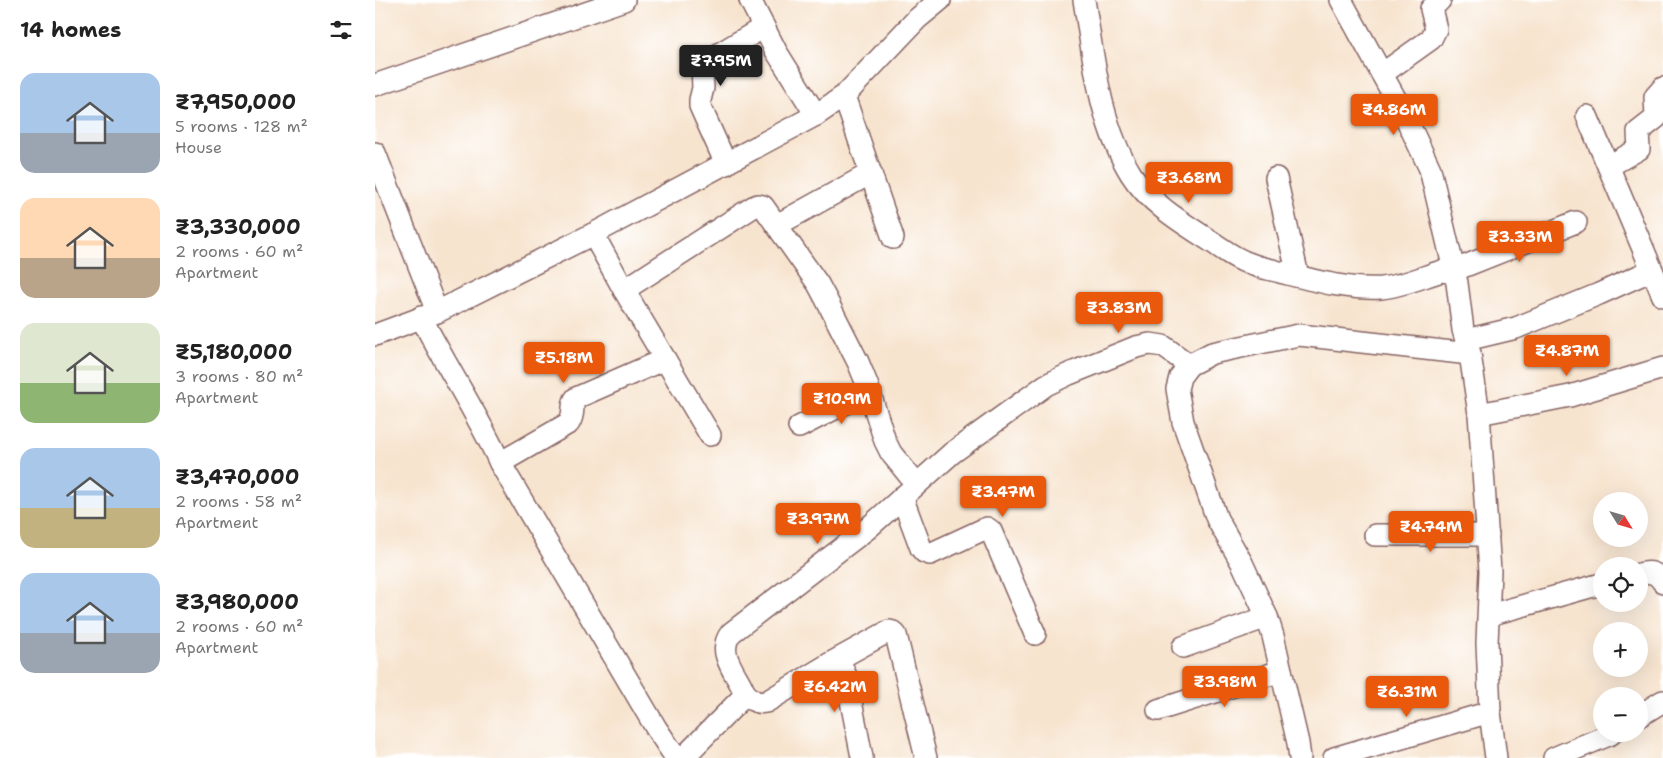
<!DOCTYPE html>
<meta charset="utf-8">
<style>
:root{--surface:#fff;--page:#f6f6f6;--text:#222;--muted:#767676;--accent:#ea580c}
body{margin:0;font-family:"Shantell Sans",sans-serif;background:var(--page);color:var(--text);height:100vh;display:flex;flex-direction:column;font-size:19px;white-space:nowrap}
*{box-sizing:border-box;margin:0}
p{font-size:16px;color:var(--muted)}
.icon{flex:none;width:28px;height:28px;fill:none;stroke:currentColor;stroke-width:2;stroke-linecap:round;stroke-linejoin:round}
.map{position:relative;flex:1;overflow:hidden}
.drawer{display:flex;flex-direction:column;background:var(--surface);width:375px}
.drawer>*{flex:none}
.needle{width:32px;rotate:127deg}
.fabs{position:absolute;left:1218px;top:492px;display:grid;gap:10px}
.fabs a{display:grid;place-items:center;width:55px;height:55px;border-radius:50%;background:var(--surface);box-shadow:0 5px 20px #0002;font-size:25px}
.price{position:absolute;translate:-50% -42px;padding:0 11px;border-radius:5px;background:var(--accent);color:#fff;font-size:16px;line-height:32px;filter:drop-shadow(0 1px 2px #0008)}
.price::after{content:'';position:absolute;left:50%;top:30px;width:15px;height:11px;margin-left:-8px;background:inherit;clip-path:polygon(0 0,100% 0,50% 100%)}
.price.on{background:#222;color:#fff}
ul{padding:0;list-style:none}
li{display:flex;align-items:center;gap:15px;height:125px;padding:0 20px}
li span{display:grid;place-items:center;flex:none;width:140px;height:100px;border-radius:15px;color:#555}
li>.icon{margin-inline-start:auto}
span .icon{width:60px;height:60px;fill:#fffc;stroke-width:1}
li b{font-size:21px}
h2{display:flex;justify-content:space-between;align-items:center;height:60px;padding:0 20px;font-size:21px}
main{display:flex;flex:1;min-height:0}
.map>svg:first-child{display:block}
</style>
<main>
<section class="drawer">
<h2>14 homes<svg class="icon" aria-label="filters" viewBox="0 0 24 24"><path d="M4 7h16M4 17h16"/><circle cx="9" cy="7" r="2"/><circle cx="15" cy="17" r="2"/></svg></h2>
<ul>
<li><span style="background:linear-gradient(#a9c7e8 60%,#9aa5b1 0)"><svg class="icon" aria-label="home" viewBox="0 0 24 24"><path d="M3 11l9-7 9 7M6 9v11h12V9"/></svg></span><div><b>₹7,950,000</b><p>5 rooms · 128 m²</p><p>House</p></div></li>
<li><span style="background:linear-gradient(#ffd9b3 60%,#b9a48a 0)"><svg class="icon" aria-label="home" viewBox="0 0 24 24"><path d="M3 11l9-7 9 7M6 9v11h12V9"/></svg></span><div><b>₹3,330,000</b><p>2 rooms · 60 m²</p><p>Apartment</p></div></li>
<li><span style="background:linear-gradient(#dfe7d0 60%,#8fb573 0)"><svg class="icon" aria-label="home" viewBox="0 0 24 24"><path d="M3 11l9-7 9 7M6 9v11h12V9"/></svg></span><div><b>₹5,180,000</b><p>3 rooms · 80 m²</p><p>Apartment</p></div></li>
<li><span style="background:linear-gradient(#a9c7e8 60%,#c2b280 0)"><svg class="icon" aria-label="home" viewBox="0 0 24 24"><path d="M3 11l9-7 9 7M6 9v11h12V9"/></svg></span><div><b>₹3,470,000</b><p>2 rooms · 58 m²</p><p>Apartment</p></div></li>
<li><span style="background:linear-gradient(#a9c7e8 60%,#9aa5b1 0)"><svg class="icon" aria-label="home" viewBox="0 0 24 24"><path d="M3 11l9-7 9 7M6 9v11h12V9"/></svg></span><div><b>₹3,980,000</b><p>2 rooms · 60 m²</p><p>Apartment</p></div></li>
</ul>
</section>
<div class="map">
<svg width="1288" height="758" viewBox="0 0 1288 758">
<rect width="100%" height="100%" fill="#fff"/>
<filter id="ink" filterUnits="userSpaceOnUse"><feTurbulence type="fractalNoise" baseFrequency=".02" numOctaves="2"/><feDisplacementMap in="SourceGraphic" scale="10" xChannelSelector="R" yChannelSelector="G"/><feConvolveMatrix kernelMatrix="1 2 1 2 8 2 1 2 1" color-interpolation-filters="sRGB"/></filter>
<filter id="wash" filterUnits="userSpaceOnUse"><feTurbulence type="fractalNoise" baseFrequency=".0096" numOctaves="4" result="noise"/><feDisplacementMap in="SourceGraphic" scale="20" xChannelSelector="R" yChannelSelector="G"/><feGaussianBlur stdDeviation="1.12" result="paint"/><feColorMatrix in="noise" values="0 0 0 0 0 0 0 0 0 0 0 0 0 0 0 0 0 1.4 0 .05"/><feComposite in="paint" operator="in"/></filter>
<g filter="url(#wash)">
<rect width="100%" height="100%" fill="#f7e4cf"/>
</g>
<g filter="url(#ink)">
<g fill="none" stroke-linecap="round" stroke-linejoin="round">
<!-- minor casing -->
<g stroke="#876464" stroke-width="24">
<g id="minor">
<polyline points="375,0 401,51 441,115"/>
<path d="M709 0C719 59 724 123 756 174 775 204 808 223 837 242 849 250 862 260 876 264 885 268 895 269 905 272 937 280 973 290 1006 288 1027 286 1047 277 1067 271L1075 272 1080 275 1082 283 1088 330 1095 354 1104 414 1115 571 1112 643 1115 712 1121 758"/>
<polyline points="966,0 1030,116 1055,169 1079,270"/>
<polyline points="1007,74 1056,39 1061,29 1056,9 1065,0"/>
<polyline points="0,85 249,0"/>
<polyline points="469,96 518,238"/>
<polyline points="1212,116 1288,296"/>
<polyline points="0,153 62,312"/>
<polyline points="351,164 325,106 325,100 328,88 327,64 389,27"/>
<polyline points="1234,166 1264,149 1263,132 1281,118 1280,97 1288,88"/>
<polyline points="901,178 923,276"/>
<polyline points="402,225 496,173"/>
<polyline points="218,234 249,290 335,435"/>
<polyline points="1075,272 1201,222"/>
<polyline points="249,290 378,207 383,205 388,206 443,284 451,299 483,362 492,384 510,441 516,453 541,484"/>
<path d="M46 317C71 366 102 413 125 463L281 728 301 758"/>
<polyline points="0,335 62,312 218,234 441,115 469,96 542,19 565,0"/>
<polyline points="1091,340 1141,328 1224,294 1277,270"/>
<polyline points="1104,414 1195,396 1288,368"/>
<polyline points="424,427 494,391"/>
<path d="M125 463 194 423C201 412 195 405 201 398L290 359"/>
<polyline points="527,497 546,548 549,552 555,554 607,530 612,528 616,531 660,634"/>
<polyline points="1000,535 1113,535"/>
<path d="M1264 574C1275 571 1281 572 1288 582"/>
<polyline points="1114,615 1226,584"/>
<polyline points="808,647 892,617"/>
<polyline points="464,659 471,676 487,757"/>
<path d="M369 692C376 699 380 704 391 702L454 664 514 631 518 632 521 635 551 758"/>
<polyline points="783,710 906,671"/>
<polyline points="1264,716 1288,701"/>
<path d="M308 758 368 697 369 692 367 687C358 669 342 651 356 633L492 529 577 453 671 385 694 374 761 347 775 344 788 346 814 365"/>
<polyline points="925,758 923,743 898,636 892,617 867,563 842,519 808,422 802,389 805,377 814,365 837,353 924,335 1095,354"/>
<polyline points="959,758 1115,712"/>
<polyline points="1179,758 1236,734"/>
</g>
</g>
<!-- minor -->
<use href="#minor" stroke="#fff" stroke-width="21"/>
</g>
</g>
</svg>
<div class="fabs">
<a><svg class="needle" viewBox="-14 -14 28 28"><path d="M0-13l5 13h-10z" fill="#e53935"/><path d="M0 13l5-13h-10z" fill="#767676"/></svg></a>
<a><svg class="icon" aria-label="locate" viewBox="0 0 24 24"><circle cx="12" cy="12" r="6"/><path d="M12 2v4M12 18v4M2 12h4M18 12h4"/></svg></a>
<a>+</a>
<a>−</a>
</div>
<b class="price on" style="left:346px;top:87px">₹7.95M</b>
<b class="price" style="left:1019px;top:136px">₹4.86M</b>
<b class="price" style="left:814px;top:204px">₹3.68M</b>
<b class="price" style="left:1145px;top:263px">₹3.33M</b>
<b class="price" style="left:744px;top:334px">₹3.83M</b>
<b class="price" style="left:1192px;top:377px">₹4.87M</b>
<b class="price" style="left:189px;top:384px">₹5.18M</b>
<b class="price" style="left:467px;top:425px">₹10.9M</b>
<b class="price" style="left:628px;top:518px">₹3.47M</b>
<b class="price" style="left:443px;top:545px">₹3.97M</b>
<b class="price" style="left:1056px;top:553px">₹4.74M</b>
<b class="price" style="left:850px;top:708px">₹3.98M</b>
<b class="price" style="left:460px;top:713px">₹6.42M</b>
<b class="price" style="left:1032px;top:718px">₹6.31M</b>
</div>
</main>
